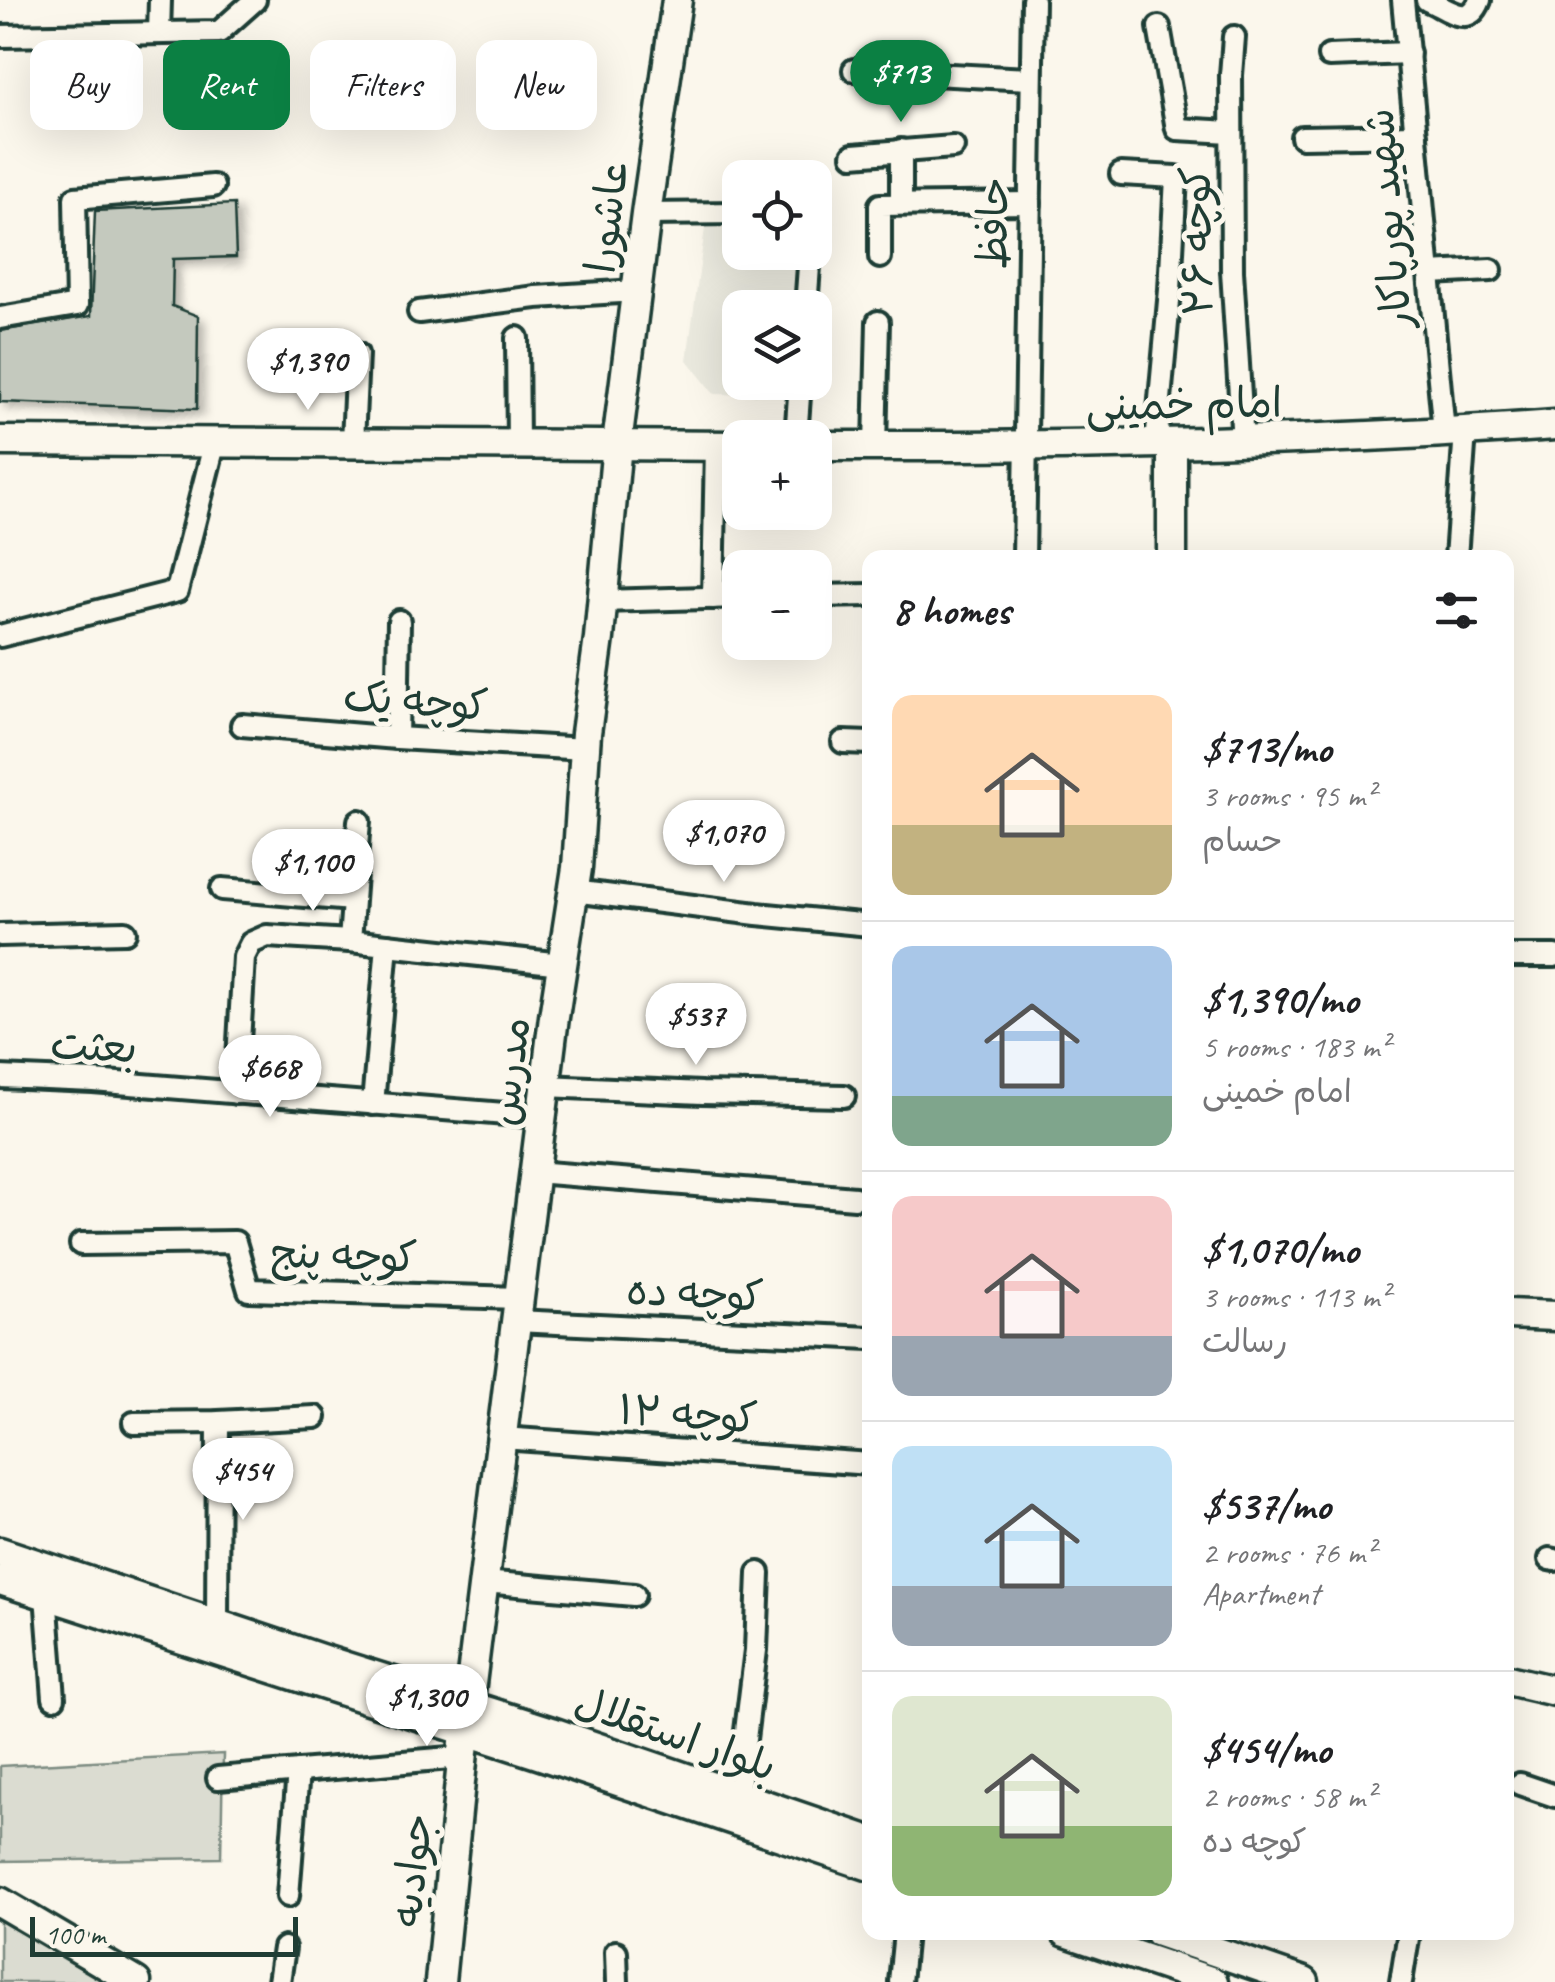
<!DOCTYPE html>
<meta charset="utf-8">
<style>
:root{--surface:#fff;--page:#f6f6f6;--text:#202124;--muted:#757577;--line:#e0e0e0;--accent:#0b8043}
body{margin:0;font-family:Caveat,"Playpen Sans Arabic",sans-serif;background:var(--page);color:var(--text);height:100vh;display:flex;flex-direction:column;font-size:38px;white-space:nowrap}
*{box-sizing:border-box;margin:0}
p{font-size:32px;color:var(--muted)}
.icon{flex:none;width:55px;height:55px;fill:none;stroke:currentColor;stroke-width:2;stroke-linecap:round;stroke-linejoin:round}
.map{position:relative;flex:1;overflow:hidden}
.drawer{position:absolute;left:862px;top:550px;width:652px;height:1390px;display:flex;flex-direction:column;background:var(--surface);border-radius:20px;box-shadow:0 10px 40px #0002}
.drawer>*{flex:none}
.banner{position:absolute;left:30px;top:40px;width:682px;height:90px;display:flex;gap:20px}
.controls{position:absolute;left:722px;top:160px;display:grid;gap:20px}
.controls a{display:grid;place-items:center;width:110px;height:110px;border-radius:20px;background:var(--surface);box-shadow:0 10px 40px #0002;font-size:50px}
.scale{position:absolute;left:30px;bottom:25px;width:268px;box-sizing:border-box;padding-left:10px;border:5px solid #1f3d34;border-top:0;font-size:28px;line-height:35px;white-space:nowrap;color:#1f3d34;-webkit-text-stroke:8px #fbf7ec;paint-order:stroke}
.price{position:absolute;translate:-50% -85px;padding:0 22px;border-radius:35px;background:#fff;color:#222;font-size:32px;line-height:65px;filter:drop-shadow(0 2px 5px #0008)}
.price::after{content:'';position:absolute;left:50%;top:60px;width:30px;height:22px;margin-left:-15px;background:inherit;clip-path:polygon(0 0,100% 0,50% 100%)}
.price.current{background:var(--accent);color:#fff}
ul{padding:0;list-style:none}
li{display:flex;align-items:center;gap:30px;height:250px;padding:0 30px}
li+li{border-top:2px solid var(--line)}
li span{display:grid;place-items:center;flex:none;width:280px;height:200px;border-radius:20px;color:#555}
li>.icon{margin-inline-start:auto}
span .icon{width:120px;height:120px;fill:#fffc;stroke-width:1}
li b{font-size:42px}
h2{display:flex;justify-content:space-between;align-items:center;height:120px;padding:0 30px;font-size:42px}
.pill{padding:0 35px;border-radius:20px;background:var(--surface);box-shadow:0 10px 40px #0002;font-size:35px;line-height:90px}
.pill.current{background:var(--accent);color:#fff}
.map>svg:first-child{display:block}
</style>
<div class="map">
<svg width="1555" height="1982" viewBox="0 0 1555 1982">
<defs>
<filter id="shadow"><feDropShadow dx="6" dy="6" stdDeviation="5" flood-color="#0004"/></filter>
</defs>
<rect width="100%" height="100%" fill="#fbf7ec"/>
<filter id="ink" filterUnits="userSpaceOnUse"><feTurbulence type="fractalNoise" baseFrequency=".01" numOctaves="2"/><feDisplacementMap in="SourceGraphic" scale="20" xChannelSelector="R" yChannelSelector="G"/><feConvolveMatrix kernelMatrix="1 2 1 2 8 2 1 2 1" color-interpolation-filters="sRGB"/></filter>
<g filter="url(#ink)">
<!-- built -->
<polygon fill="#eae9de" points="705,228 740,228 740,252 798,253 798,307 740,308 740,382 797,383 797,396 714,394 687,360"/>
<!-- green -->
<g fill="#dbdcd1" stroke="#7d8c82" stroke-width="2.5">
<polygon points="223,1754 221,1858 0,1861 0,1766"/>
<polygon points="0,1892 121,1982 0,1982"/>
</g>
<!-- building -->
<polygon fill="#c4c9be" stroke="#1f3d34" stroke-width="2.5" filter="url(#shadow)" points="234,204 236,257 173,259 172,306 198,316 197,409 0,402 0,331 91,316 95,211"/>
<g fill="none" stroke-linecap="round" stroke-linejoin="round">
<!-- street casing -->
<g stroke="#1f3d34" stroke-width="28">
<g id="street">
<polyline points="1403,0 1444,432"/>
<path d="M1427 0C1448 9 1469 29 1480 0"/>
<polyline points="1159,27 1177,129 1231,132"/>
<polyline points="159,33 160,0"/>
<polyline points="0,36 219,32 255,0"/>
<polyline points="1234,37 1231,75 1232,271 1243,442"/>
<polyline points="1329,56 1409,53"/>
<polyline points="854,70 1031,79"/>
<polyline points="1302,137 1416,135"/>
<polyline points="901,150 901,204"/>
<polyline points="853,155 953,147"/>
<polyline points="1121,174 1176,177 1170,290 1156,443"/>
<polyline points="646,214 740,213"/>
<polyline points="880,257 880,205 1030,203"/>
<polyline points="1429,273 1491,270"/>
<polyline points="806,308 810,252"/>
<polyline points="419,312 536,297 637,291"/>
<polyline points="0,318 77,305 75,198 213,186"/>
<polyline points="517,338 518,444"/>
<polyline points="796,438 800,382"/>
<polyline points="353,442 357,354"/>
<polyline points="875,446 878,322"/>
<polyline points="1024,558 1033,0"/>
<polyline points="1456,558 1465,431"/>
<polyline points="815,596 870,595"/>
<polyline points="713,598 716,446"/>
<polyline points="602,601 740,597"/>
<polyline points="0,636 177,591 215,441"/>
<polyline points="242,725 397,738 585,749"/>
<polyline points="397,738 399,621"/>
<polyline points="843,742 870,743"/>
<polyline points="222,889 352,900"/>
<polyline points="573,891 757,914 870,925"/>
<polyline points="0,935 125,932"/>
<polyline points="350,941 359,821"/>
<polyline points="1508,956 1555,956"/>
<polyline points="0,1077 93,1081 542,1117"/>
<polyline points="546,1086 702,1093 844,1096"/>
<polyline points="236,1093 244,957 251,943 267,936 350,941 562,964"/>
<polyline points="373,1104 387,945"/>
<polyline points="535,1172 855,1198"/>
<polyline points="81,1244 235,1242 249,1290 519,1298"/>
<polyline points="516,1321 870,1338"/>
<polyline points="134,1423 218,1422 315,1417"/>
<polyline points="502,1438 870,1464"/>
<polyline points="1550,1559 1555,1560"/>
<polyline points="484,1582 634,1595"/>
<polyline points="46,1595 54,1698"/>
<polyline points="217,1623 218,1422"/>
<polyline points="218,1778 462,1757"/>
<polyline points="1520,1784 1555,1796"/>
<polyline points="738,1796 756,1650 759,1573"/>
<polyline points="288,1896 298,1771"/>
<polyline points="616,1952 617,1982"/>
<polyline points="279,1982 284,1948"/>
<polyline points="900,1982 905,1932"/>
<polyline points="1401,1982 1409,1932"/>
</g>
</g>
<!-- secondary casing -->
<g stroke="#1f3d34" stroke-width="35">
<g id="secondary">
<polyline points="0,441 740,446"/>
<polyline points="1172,443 1172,558"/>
<path d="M815 446C1062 447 1309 443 1555 425"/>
<polyline points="1508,1314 1555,1316"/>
<polyline points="0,1552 324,1660 552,1732 870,1841"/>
<polyline points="0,1580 541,1755 870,1866"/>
<polyline points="1508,1680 1555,1691"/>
<polyline points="0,1902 136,1982"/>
<polyline points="1066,1932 1213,1982"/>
<polyline points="1159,1932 1304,1982"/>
<polyline points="440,1982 465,1732 554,1017 577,868 586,733 599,638 617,444 646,214 677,0"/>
</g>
</g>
<!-- street -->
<use href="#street" stroke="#fbf7ec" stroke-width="20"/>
<!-- secondary -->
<use href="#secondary" stroke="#fbf7ec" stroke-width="28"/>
</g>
</g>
<g text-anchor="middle" stroke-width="10" stroke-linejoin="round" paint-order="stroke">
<!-- street labels -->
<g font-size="42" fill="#1f3d34" stroke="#fbf7ec">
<text transform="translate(606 217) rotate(-83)" y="15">عاشورا</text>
<text transform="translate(1387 219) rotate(-95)" y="15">شهید پورپاکار</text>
<text transform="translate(992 223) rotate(-89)" y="15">حافظ</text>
<text transform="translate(1196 241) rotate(-91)" y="15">کوچه ۲۶</text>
<text transform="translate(1184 403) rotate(-1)" y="15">امام خمینی</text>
<text transform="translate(416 700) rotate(4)" y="15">کوچه یک</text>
<text transform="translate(94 1045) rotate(3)" y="15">بعثت</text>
<text transform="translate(508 1071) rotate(-83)" y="15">مدرس</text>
<text transform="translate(344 1254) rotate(2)" y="15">کوچه پنج</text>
<text transform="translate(695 1292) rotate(3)" y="15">کوچه ده</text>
<text transform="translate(688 1413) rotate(4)" y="15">کوچه ۱۲</text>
<text transform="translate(676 1733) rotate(19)" y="15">بلوار استقلال</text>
<text transform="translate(411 1870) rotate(-84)" y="15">جوادیه</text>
</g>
</g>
</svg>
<div class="controls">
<a><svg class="icon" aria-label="locate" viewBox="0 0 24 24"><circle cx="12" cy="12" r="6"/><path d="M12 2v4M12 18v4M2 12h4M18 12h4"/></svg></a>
<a><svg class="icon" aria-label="layers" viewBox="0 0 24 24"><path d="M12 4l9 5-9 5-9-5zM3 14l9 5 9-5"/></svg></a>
<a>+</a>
<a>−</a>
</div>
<div class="scale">100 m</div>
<b class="price current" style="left:901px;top:125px">$713</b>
<b class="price" style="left:308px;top:413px">$1,390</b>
<b class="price" style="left:724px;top:885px">$1,070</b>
<b class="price" style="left:313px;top:914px">$1,100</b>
<b class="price" style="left:696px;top:1068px">$537</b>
<b class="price" style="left:270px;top:1120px">$668</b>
<b class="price" style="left:243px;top:1523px">$454</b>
<b class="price" style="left:427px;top:1749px">$1,300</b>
<div class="banner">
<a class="pill">Buy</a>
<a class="pill current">Rent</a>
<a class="pill">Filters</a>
<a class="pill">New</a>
</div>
<section class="drawer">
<h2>8 homes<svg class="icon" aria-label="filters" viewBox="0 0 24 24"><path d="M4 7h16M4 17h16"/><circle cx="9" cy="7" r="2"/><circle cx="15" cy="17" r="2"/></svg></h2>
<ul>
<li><span style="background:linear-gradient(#ffd9b3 65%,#c2b280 0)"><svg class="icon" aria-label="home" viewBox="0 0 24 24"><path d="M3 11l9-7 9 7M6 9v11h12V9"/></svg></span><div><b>$713/mo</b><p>3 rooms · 95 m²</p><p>حسام</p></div></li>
<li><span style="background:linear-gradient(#a9c7e8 75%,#7fa58c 0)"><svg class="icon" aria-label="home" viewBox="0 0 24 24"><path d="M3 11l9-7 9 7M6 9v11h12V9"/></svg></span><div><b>$1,390/mo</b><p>5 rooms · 183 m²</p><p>امام خمینی</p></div></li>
<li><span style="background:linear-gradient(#f6c9c9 70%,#9aa5b1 0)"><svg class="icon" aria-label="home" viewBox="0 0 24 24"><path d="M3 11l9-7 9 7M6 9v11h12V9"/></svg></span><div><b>$1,070/mo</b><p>3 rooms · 113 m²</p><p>رسالت</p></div></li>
<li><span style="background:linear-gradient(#bfe0f5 70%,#9aa5b1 0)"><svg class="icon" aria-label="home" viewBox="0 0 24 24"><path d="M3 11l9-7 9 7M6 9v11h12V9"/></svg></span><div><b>$537/mo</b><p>2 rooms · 76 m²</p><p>Apartment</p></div></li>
<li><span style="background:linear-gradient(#dfe7d0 65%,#8fb573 0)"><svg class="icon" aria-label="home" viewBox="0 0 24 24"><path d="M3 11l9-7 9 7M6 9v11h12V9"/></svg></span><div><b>$454/mo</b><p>2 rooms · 58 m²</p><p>کوچه ده</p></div></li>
</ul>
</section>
</div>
